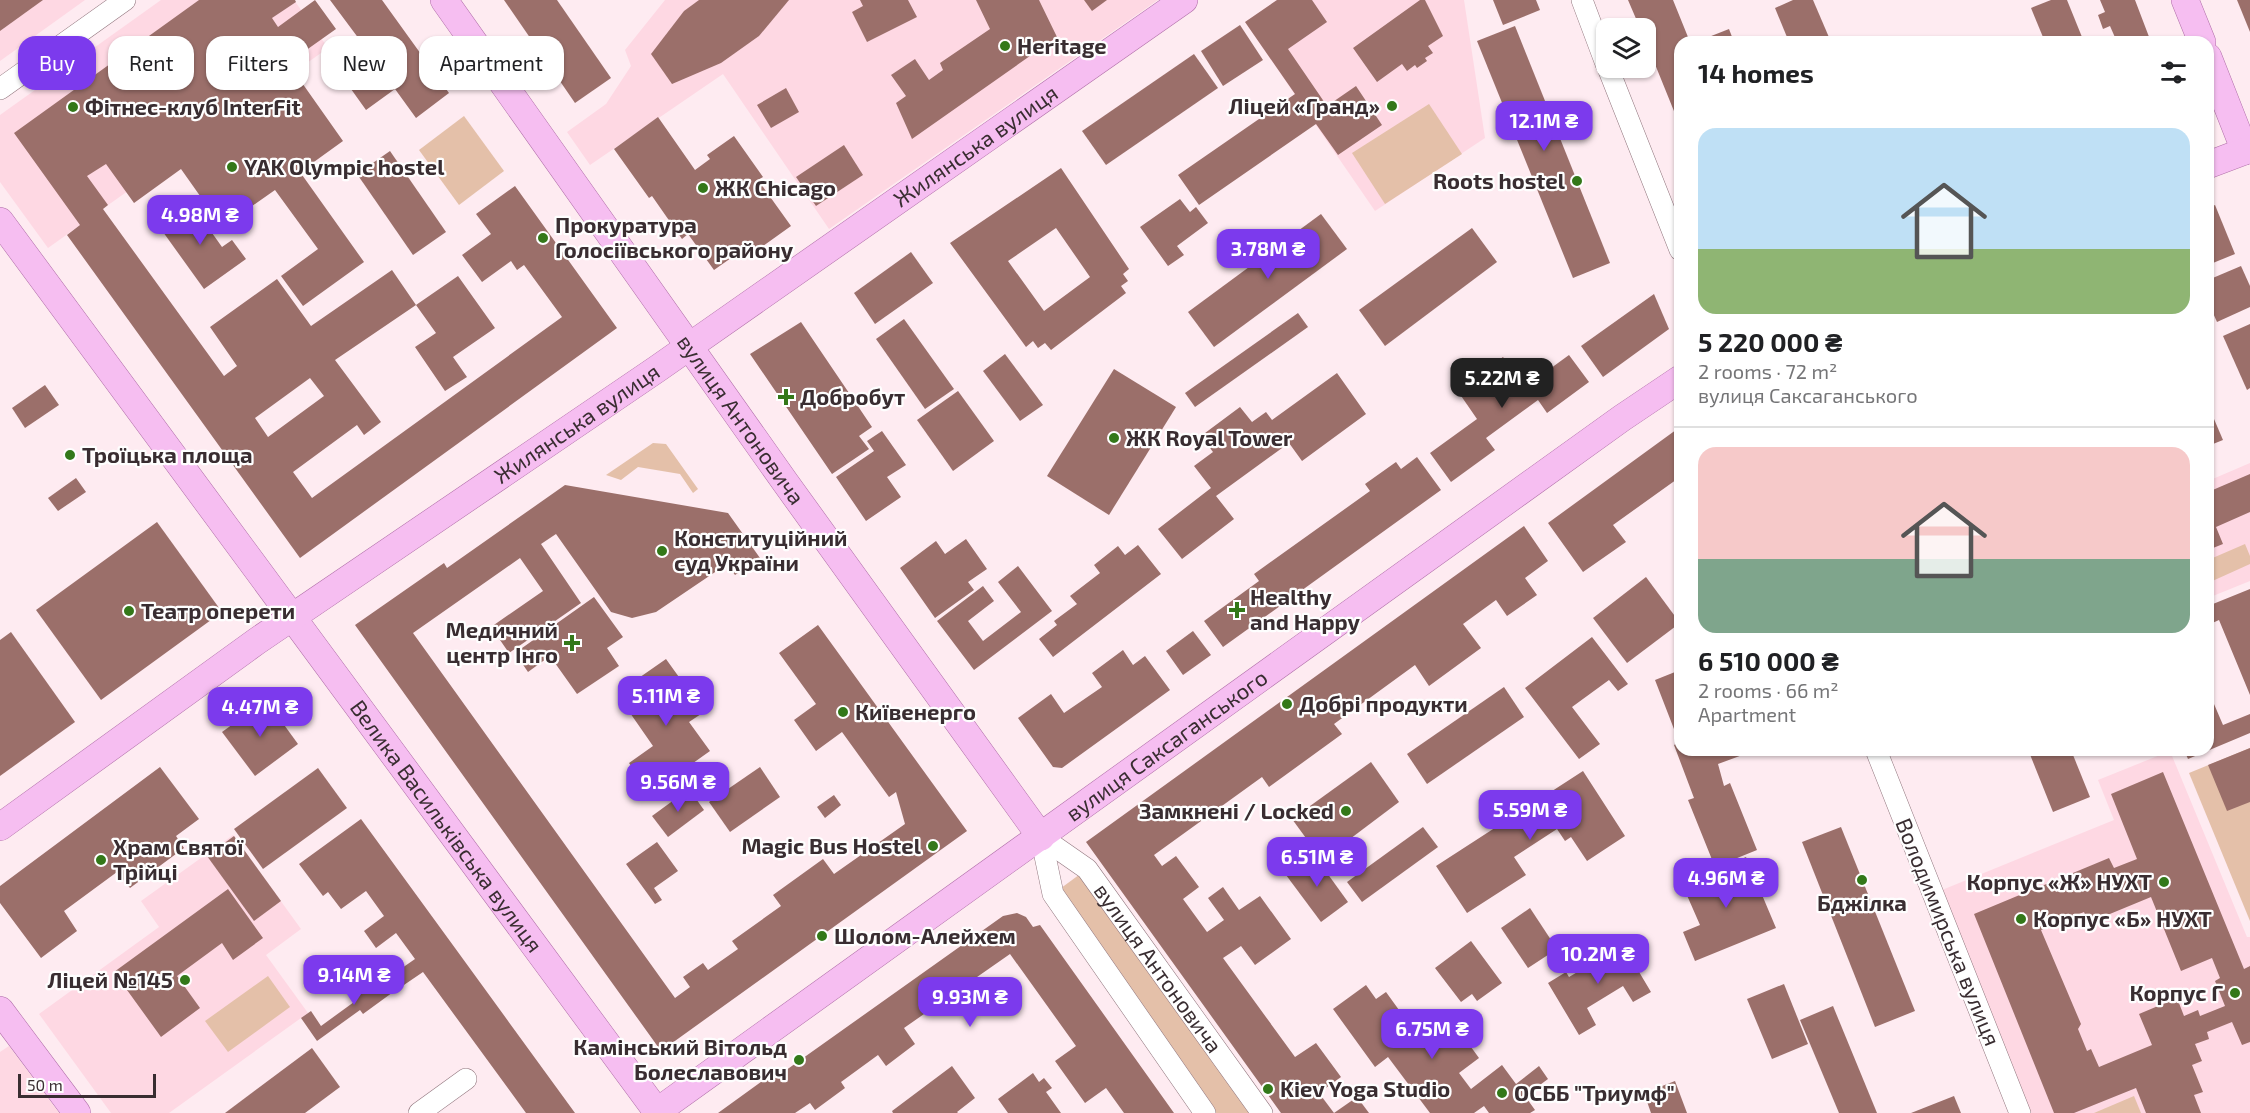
<!DOCTYPE html>
<meta charset="utf-8">
<style>
:root{--surface:#fff;--page:#f2f2f2;--text:#202124;--muted:#757577;--line:#e0e0e0;--accent:#7c3aed}
body{margin:0;font-family:"Exo 2",sans-serif;background:var(--page);color:var(--text);height:100vh;display:flex;flex-direction:column;font-size:22px;white-space:nowrap}
*{box-sizing:border-box;margin:0}
p{font-size:20px;color:var(--muted)}
.icon{flex:none;width:33px;height:33px;fill:none;stroke:currentColor;stroke-width:2;stroke-linecap:round;stroke-linejoin:round}
.map{position:relative;flex:1;overflow:hidden}
.sheet{position:absolute;left:1674px;top:36px;width:540px;height:720px;display:flex;flex-direction:column;background:var(--surface);border-radius:18px;box-shadow:0 2px 4px #0004}
.sheet>*{flex:none}
.banner{position:absolute;left:18px;top:36px;width:570px;height:54px;display:flex;gap:12px}
.fabs{position:absolute;left:1596px;top:18px;display:grid;gap:12px}
.fabs a{display:grid;place-items:center;width:60px;height:60px;border-radius:12px;background:var(--surface);box-shadow:0 2px 4px #0004;font-size:30px}
.scale{position:absolute;left:18px;bottom:15px;width:138px;box-sizing:border-box;padding-left:6px;border:3px solid #392d31;border-top:0;font-size:16px;line-height:21px;white-space:nowrap;color:#392d31;-webkit-text-stroke:4px #fefefe;paint-order:stroke}
.price{position:absolute;translate:-50% -51px;padding:0 14px;border-radius:12px;background:var(--accent);color:#fff;font-size:20px;line-height:39px;filter:drop-shadow(0 2px 3px #0008)}
.price::after{content:'';position:absolute;left:50%;top:36px;width:18px;height:14px;margin-left:-9px;background:inherit;clip-path:polygon(0 0,100% 0,50% 100%)}
.price.on{background:#222;color:#fff}
ul{padding:0;list-style:none}
li{display:grid;align-content:center;gap:12px;height:318px;padding:0 24px}
li+li{border-top:2px solid var(--line)}
li span{display:grid;place-items:center;height:186px;border-radius:18px;color:#555}
li>.icon{margin-inline-start:auto}
span .icon{width:108px;height:108px;fill:#fffc;stroke-width:1}
li b{font-size:26px}
h2{display:flex;justify-content:space-between;align-items:center;height:72px;padding:0 24px;font-size:26px}
.chip{padding:0 21px;border-radius:18px;background:var(--surface);box-shadow:0 2px 4px #0004;font-size:21px;line-height:54px}
.chip.on{background:var(--accent);color:#fff}
.map>svg:first-child{display:block}
</style>
<div class="map">
<svg width="2250" height="1113" viewBox="0 0 2250 1113">
<rect width="100%" height="100%" fill="#feebf1"/>
<!-- built -->
<g fill="#fed8e3">
<polygon points="0,0 85,0 0,61"/>
<polygon points="161,0 294,0 328,48 48,248 0,182 0,115"/>
<polygon points="665,0 1158,0 829,229 723,74 590,165 567,132 606,104 631,66 625,50"/>
<polygon points="1277,0 1464,0 1485,138 1375,211 1245,22"/>
<polygon points="2250,463 2250,581 2208,598 2208,481"/>
<polygon points="2170,751 2247,937 2250,937 2250,1113 2030,1113 1942,890 2114,820 2098,780"/>
<polygon points="233,835 301,929 266,955 308,1013 169,1113 111,1113 39,1014 159,927 141,901"/>
<polygon points="9,1046 59,1113 0,1113 0,1052"/>
</g>
<!-- green -->
<g fill="#e4c0a9">
<polygon points="1429,104 1462,154 1385,204 1352,153"/>
<polygon points="464,116 504,171 459,205 419,150"/>
<polygon points="653,443 666,444 698,489 693,493 680,474 638,467 621,480 606,475"/>
<polygon points="2245,544 2250,556 2250,564 2208,583 2208,560"/>
<polygon points="2250,748 2250,921 2189,773"/>
<polygon points="1087,869 1262,1113 1205,1113 1053,894"/>
<polygon points="268,976 290,1007 228,1052 205,1021"/>
<polygon points="2134,1096 2141,1113 2094,1113"/>
</g>
<!-- building -->
<g fill="#9b6f6a" fill-rule="evenodd">
<polygon points="0,0 43,0 0,31"/>
<path d="M199 0H295L296 2 272 18 278 27 315 0 336 29 288 63 343 141 300 172 364 262 303 306 281 276 318 249 275 190 222 227 181 169 134 203 106 164 87 176 108 205 103 209 224 376 237 366 210 327 277 279 311 326 392 270 416 305 335 360 381 422 364 435 357 425 293 472 312 498 562 317 524 265 517 270 511 261 482 282 462 255 491 234 476 214 515 186 617 328 300 558 67 235 80 225 14 133ZM310 378 324 396 268 437 255 418Z"/>
<polygon points="330,0 382,0 449,93 416,118 395,89 366,110 336,68 365,47"/>
<polygon points="504,0 557,0 611,78 575,103"/>
<polygon points="699,0 789,0 759,36 721,63 672,84 651,54 684,11"/>
<polygon points="860,0 908,0 917,17 867,42 852,12 863,6"/>
<polygon points="976,0 1039,0 1057,37 912,139 896,103 906,96 891,75 915,59 929,80 943,70 940,63 990,29"/>
<polygon points="1084,0 1107,0 1092,11"/>
<polygon points="1277,0 1312,0 1327,22 1288,49 1327,106 1356,86 1382,125 1338,155 1316,124 1199,205 1178,175 1295,94 1245,22"/>
<polygon points="1420,0 1425,0 1443,36 1428,46 1433,53 1425,58 1427,61 1417,68 1415,65 1407,71 1402,64 1377,82 1353,48"/>
<polygon points="1493,0 1536,0 1540,10 1503,25"/>
<polygon points="1628,0 1673,0 1690,42 1680,42 1680,126 1646,42 1646,28 1640,28"/>
<polygon points="1793,0 1813,0 1831,42 1789,42 1775,8"/>
<polygon points="2051,0 2067,0 2084,42 2045,42 2031,8"/>
<polygon points="2100,0 2135,0 2151,42 2117,42 2110,26 2103,29 2098,15 2105,12"/>
<polygon points="2237,0 2250,0 2250,32"/>
<polygon points="1240,25 1263,60 1223,86 1201,51"/>
<polygon points="1515,26 1610,263 1573,278 1477,41"/>
<polygon points="1729,29 1734,42 1696,42"/>
<polygon points="1194,54 1218,88 1106,165 1082,131"/>
<polygon points="786,88 799,112 771,128 757,105"/>
<polygon points="658,117 695,170 710,159 707,155 734,136 763,177 758,180 791,226 756,251 751,244 714,270 688,234 682,239 652,196 649,198 614,149"/>
<polygon points="844,145 863,175 816,206 796,177"/>
<polygon points="390,151 446,232 413,255 357,174"/>
<path d="M1061 168 1129 269 1123 274 1128 281 1121 286 1126 293 1051 350 1045 343 1038 348 1033 341 1026 347 950 243ZM1056 228 1090 277 1044 311 1008 261Z"/>
<polygon points="1180,199 1190,212 1196,207 1208,223 1177,246 1184,255 1168,266 1140,227"/>
<polygon points="190,202 222,247 232,240 246,259 204,289 158,225"/>
<polygon points="2215,205 2235,254 2208,265 2208,208"/>
<polygon points="1321,214 1347,249 1214,347 1188,312"/>
<polygon points="1472,228 1497,262 1385,346 1359,310"/>
<polygon points="911,252 933,283 875,324 854,293"/>
<polygon points="2241,266 2250,286 2250,307 2217,322 2208,302 2208,280"/>
<polygon points="458,276 495,328 453,357 467,377 445,391 415,347 436,333 416,305"/>
<polygon points="1654,294 1669,329 1603,377 1581,346"/>
<polygon points="1298,313 1308,327 1195,407 1185,393"/>
<polygon points="904,319 954,389 925,409 876,339"/>
<polygon points="801,322 872,427 859,436 869,449 832,474 750,354"/>
<polygon points="2250,324 2250,388 2247,390 2223,336"/>
<polygon points="1005,354 1043,405 1020,421 983,371"/>
<polygon points="1569,355 1589,382 1547,413 1538,400 1486,438 1495,450 1451,482 1430,453 1477,419 1457,390 1503,357 1525,387"/>
<polygon points="1114,369 1176,407 1109,515 1047,476"/>
<polygon points="1337,373 1366,414 1302,461 1289,443 1216,496 1234,519 1182,559 1158,529 1211,488 1194,466 1213,452 1201,436 1240,407 1252,422 1266,412 1272,420"/>
<polygon points="45,385 59,405 25,428 12,408"/>
<polygon points="958,391 994,441 953,471 917,420"/>
<polygon points="2211,412 2223,440 2208,446 2208,413"/>
<polygon points="1680,427 1680,477 1613,525 1626,542 1583,572 1548,523"/>
<polygon points="882,431 906,465 887,477 901,497 866,521 836,477 874,451 867,441"/>
<polygon points="1417,457 1441,490 1223,647 1204,621 1259,581 1254,574 1370,491 1365,484 1396,462 1401,469"/>
<polygon points="2250,474 2250,512 2216,527 2223,544 2208,550 2208,492"/>
<polygon points="76,478 86,492 58,511 48,498"/>
<polygon points="565,485 728,513 760,558 735,575 727,564 656,612 632,618 611,612 556,534 541,544 581,603 509,653 491,627 543,591 520,558 413,633 675,998 690,987 683,977 703,963 708,970 738,949 732,941 781,906 773,895 823,859 834,874 905,824 896,792 889,797 842,732 816,751 794,720 816,704 779,653 818,625 967,831 661,1051 355,625 444,563 447,568"/>
<polygon points="157,522 222,612 101,700 36,610"/>
<polygon points="1524,526 1548,561 1525,578 1537,595 1507,616 1496,600 1463,624 1481,648 1429,686 1415,665 1334,724 1342,734 1269,787 1262,777 1154,855 1162,866 1176,856 1199,887 1183,899 1207,932 1224,920 1208,898 1223,887 1239,910 1260,896 1291,939 1255,965 1241,946 1223,958 1295,1057 1316,1043 1341,1077 1319,1093 1334,1113 1357,1097 1369,1113 1281,1113 1086,842"/>
<polygon points="966,539 987,569 968,582 974,590 935,618 900,568 936,541 945,554"/>
<polygon points="1138,545 1161,574 1053,657 1039,639 1057,625 1054,621 1077,604 1070,596 1100,573 1094,565 1118,546 1125,555"/>
<polygon points="1018,566 1052,611 974,670 937,621 983,586 994,601 968,621 983,641 1021,612 998,582"/>
<polygon points="1646,577 1680,623 1627,663 1593,618"/>
<polygon points="2250,589 2250,695 2219,620 2208,625 2208,606"/>
<polygon points="594,597 623,637 607,648 619,666 577,694 550,656 528,672 515,653"/>
<polygon points="1193,631 1211,655 1183,675 1166,651"/>
<polygon points="11,632 75,722 0,776 0,640"/>
<polygon points="1592,637 1628,684 1618,691 1609,680 1572,707 1600,744 1579,759 1525,688"/>
<polygon points="1123,650 1133,665 1145,656 1170,690 1062,768 1053,767 1018,718 1051,694 1064,713 1102,687 1092,673"/>
<polygon points="666,659 704,712 689,722 710,751 651,793 629,763 653,746 628,710 645,699 633,682"/>
<polygon points="1680,670 1680,750 1756,750 1718,764 1724,786 1730,783 1757,850 1715,867 1688,800 1694,798 1674,745 1679,742 1655,680"/>
<polygon points="1504,687 1524,717 1427,784 1407,754"/>
<polygon points="2208,690 2223,725 2250,714 2250,733 2188,759 2184,750 2208,750"/>
<polygon points="266,700 298,744 255,776 222,732"/>
<polygon points="2250,748 2250,802 2227,811 2208,765"/>
<polygon points="2033,750 2071,750 2090,797 2053,812 2029,752"/>
<polygon points="1371,762 1399,802 1322,860 1292,819"/>
<polygon points="160,767 199,819 176,836 184,848 130,888 117,872 64,911 77,931 41,958 0,903 0,886"/>
<polygon points="760,767 780,797 730,832 709,802"/>
<polygon points="318,768 347,808 263,869 234,829"/>
<polygon points="1583,771 1625,836 1587,861 1571,837 1565,841 1557,829 1514,857 1526,875 1467,913 1436,866"/>
<path d="M2163 772 2244 969 2250 966V1042L2242 1045 2232 1022 2207 1032 2209 1039 2195 1044 2202 1061 2192 1065 2203 1092 2194 1095 2201 1113H2146L2136 1088 2074 1113H2054L1974 914 2109 858 2114 868 2137 859 2111 794ZM2151 897 2181 971 2212 958 2220 978 2215 981 2225 1006 2200 1016 2198 1010 2184 1016 2177 998 2139 1014 2152 1045 2099 1067 2091 1049 2087 1051 2078 1029 2081 1024 2041 930 2084 912 2088 923Z"/>
<polygon points="689,789 704,810 668,837 652,816"/>
<polygon points="834,795 841,805 825,818 817,807"/>
<polygon points="361,819 455,948 575,1113 526,1113 423,972 401,987 392,975 415,959 396,933 376,948 364,931 384,916 366,891 341,909 328,892 323,896 299,864"/>
<polygon points="1423,827 1438,847 1362,902 1347,882"/>
<polygon points="1841,827 1915,1011 1875,1027 1802,842"/>
<polygon points="234,836 281,901 254,921 207,856"/>
<polygon points="657,842 678,871 654,888 662,900 655,904 626,864"/>
<polygon points="1314,855 1348,902 1321,922 1286,875"/>
<polygon points="1746,857 1776,928 1695,961 1683,932 1700,925 1682,884"/>
<polygon points="228,889 263,938 233,960 222,943 177,976 200,1008 161,1037 114,972"/>
<polygon points="1530,908 1557,949 1528,968 1501,928"/>
<polygon points="1017,913 1026,917 1033,927 1040,925 1174,1113 1124,1113 1106,1088 1085,1103 1055,1061 1076,1046 1010,954 904,1028 915,1044 886,1066 878,1055 841,1082 845,1088 815,1110 810,1103 795,1113 718,1113 772,1074 775,1078 1003,916"/>
<polygon points="1620,940 1651,992 1633,1002 1623,986 1587,1008 1596,1025 1579,1035 1548,983 1566,972 1569,977 1606,955 1603,950"/>
<polygon points="1471,941 1502,983 1477,1001 1472,994 1461,1002 1435,968"/>
<polygon points="389,972 400,987 363,1014 360,1010 317,1041 301,1018 311,1011 321,1026 354,1002 352,998"/>
<polygon points="1784,984 1808,1044 1772,1059 1747,999"/>
<polygon points="1366,985 1376,999 1386,992 1412,1028 1403,1035 1408,1042 1426,1029 1434,1040 1455,1025 1479,1058 1459,1073 1471,1089 1502,1065 1516,1084 1539,1066 1548,1079 1525,1096 1535,1110 1530,1113 1489,1113 1484,1106 1474,1113 1430,1113 1388,1057 1375,1067 1333,1009"/>
<polygon points="1833,1006 1877,1113 1839,1113 1800,1020"/>
<polygon points="312,1048 340,1087 305,1113 225,1113"/>
<polygon points="952,1066 975,1098 957,1112 958,1113 893,1113 892,1111"/>
<polygon points="1033,1073 1039,1082 1044,1078 1052,1088 1046,1092 1061,1113 1008,1113 998,1099"/>
<polygon points="1675,1081 1687,1113 1651,1113 1644,1093"/>
<polygon points="1954,1096 1961,1113 1911,1113"/>
</g>
<g fill="none" stroke-linecap="round" stroke-linejoin="round">
<!-- minor casing -->
<g stroke="#91767e" stroke-width="22">
<g id="minor">
<polyline points="1582,0 1606,64"/>
<polyline points="1608,68 1680,250"/>
<polyline points="0,89 125,0"/>
<polyline points="1876,750 2020,1113"/>
<path id="s1" d="M1041 837 1087 869 1262 1113"/>
<polyline points="1041,837 1053,894 1205,1113"/>
<polyline points="419,1113 466,1079"/>
</g>
</g>
<!-- major casing -->
<g stroke="#b06fa8" stroke-width="28">
<g id="major">
<path id="s2" d="M444 0 785 482 1041 837"/>
<polyline points="2185,0 2202,42"/>
<polyline points="2208,57 2245,151"/>
<polyline points="2208,165 2250,149"/>
<path id="s3" d="M0 221 658 1113"/>
<path id="s4" d="M0 827 257 641 657 369 1184 0"/>
<polyline points="0,1010 77,1113"/>
<path id="s5" d="M655 1113 1622 418 1680 379"/>
</g>
</g>
<!-- minor -->
<use href="#minor" stroke="#fff" stroke-width="21"/>
<!-- major -->
<use href="#major" stroke="#f6bef1" stroke-width="27"/>
</g>
<!-- markers -->
<g fill="#337819" stroke="#fefefe" stroke-width="2">
<circle cx="1005" cy="46" r="6"/>
<circle cx="1392" cy="106" r="6"/>
<circle cx="73" cy="107" r="6"/>
<circle cx="232" cy="167" r="6"/>
<circle cx="1577" cy="181" r="6"/>
<circle cx="703" cy="188" r="6"/>
<circle cx="543" cy="238" r="6"/>
<path d="M783 388h6v6h6v6h-6v6h-6v-6h-6v-6h6z"/>
<circle cx="1114" cy="438" r="6"/>
<circle cx="70" cy="455" r="6"/>
<circle cx="662" cy="551" r="6"/>
<path d="M1234 601h6v6h6v6h-6v6h-6v-6h-6v-6h6z"/>
<circle cx="129" cy="611" r="6"/>
<path d="M569 634h6v6h6v6h-6v6h-6v-6h-6v-6h6z"/>
<circle cx="1287" cy="704" r="6"/>
<circle cx="843" cy="712" r="6"/>
<circle cx="1346" cy="811" r="6"/>
<circle cx="933" cy="846" r="6"/>
<circle cx="101" cy="860" r="6"/>
<circle cx="1862" cy="880" r="6"/>
<circle cx="2164" cy="882" r="6"/>
<circle cx="2021" cy="919" r="6"/>
<circle cx="822" cy="936" r="6"/>
<circle cx="185" cy="980" r="6"/>
<circle cx="2235" cy="993" r="6"/>
<circle cx="799" cy="1060" r="6"/>
<circle cx="1268" cy="1089" r="6"/>
<circle cx="1502" cy="1093" r="6"/>
</g>
<g text-anchor="middle" stroke-width="4.5" stroke-linejoin="round" paint-order="stroke">
<!-- poi labels -->
<g font-size="22" font-weight="bold" fill="#392d31" stroke="#fefefe" text-anchor="start">
<text x="1017" y="54">Heritage</text>
<text x="1380" y="114" text-anchor="end">Ліцей «Гранд»</text>
<text x="85" y="115">Фітнес-клуб InterFit</text>
<text x="244" y="175">YAK Olympic hostel</text>
<text x="1565" y="189" text-anchor="end">Roots hostel</text>
<text x="715" y="196">ЖК Chicago</text>
<text x="555" y="233">Прокуратура<tspan x="555" dy="25">Голосіївського району</tspan></text>
<text x="800" y="405">Добробут</text>
<text x="1126" y="446">ЖК Royal Tower</text>
<text x="82" y="463">Троїцька площа</text>
<text x="674" y="546">Конституційний<tspan x="674" dy="25">суд України</tspan></text>
<text x="1250" y="605">Healthy<tspan x="1250" dy="25">and Happy</tspan></text>
<text x="141" y="619">Театр оперети</text>
<text x="558" y="638" text-anchor="end">Медичний<tspan x="558" dy="25">центр Інго</tspan></text>
<text x="1299" y="712">Добрі продукти</text>
<text x="855" y="720">Київенерго</text>
<text x="1334" y="819" text-anchor="end">Замкнені / Locked</text>
<text x="921" y="854" text-anchor="end">Magic Bus Hostel</text>
<text x="113" y="855">Храм Святої<tspan x="113" dy="25">Трійці</tspan></text>
<text x="2152" y="890" text-anchor="end">Корпус «Ж» НУХТ</text>
<text x="1862" y="911" text-anchor="middle">Бджілка</text>
<text x="2033" y="927">Корпус «Б» НУХТ</text>
<text x="834" y="944">Шолом-Алейхем</text>
<text x="173" y="988" text-anchor="end">Ліцей №145</text>
<text x="2223" y="1001" text-anchor="end">Корпус Г</text>
<text x="787" y="1055" text-anchor="end">Камінський Вітольд<tspan x="787" dy="25">Болеславович</tspan></text>
<text x="1280" y="1097">Kiev Yoga Studio</text>
<text x="1514" y="1101">ОСББ "Триумф"</text>
</g>
<!-- street labels -->
<g font-size="22" fill="#392d31" stroke="#fefefe">
<text dy="8" stroke="none"><textPath href="#s4" startOffset="1190">Жилянська вулиця</textPath></text>
<text dy="8" stroke="none"><textPath href="#s2" startOffset="514">вулиця Антоновича</textPath></text>
<text dy="8" stroke="none"><textPath href="#s4" startOffset="704">Жилянська вулиця</textPath></text>
<text dy="8" stroke="none"><textPath href="#s5" startOffset="630">вулиця Саксаганського</textPath></text>
<text dy="8" stroke="none"><textPath href="#s3" startOffset="752">Велика Васильківська вулиця</textPath></text>
<text transform="translate(1948 932) rotate(68)" y="8">Володимирська вулиця</text>
<text dy="8" stroke="none"><textPath href="#s1" startOffset="178">вулиця Антоновича</textPath></text>
</g>
</g>
</svg>
<div class="fabs">
<a><svg class="icon" aria-label="layers" viewBox="0 0 24 24"><path d="M12 4l9 5-9 5-9-5zM3 14l9 5 9-5"/></svg></a>
</div>
<div class="scale">50 m</div>
<b class="price" style="left:1544px;top:152px">12.1M ₴</b>
<b class="price" style="left:200px;top:246px">4.98M ₴</b>
<b class="price" style="left:1268px;top:280px">3.78M ₴</b>
<b class="price on" style="left:1502px;top:409px">5.22M ₴</b>
<b class="price" style="left:666px;top:727px">5.11M ₴</b>
<b class="price" style="left:260px;top:738px">4.47M ₴</b>
<b class="price" style="left:678px;top:813px">9.56M ₴</b>
<b class="price" style="left:1530px;top:841px">5.59M ₴</b>
<b class="price" style="left:1317px;top:888px">6.51M ₴</b>
<b class="price" style="left:1726px;top:909px">4.96M ₴</b>
<b class="price" style="left:1598px;top:985px">10.2M ₴</b>
<b class="price" style="left:354px;top:1006px">9.14M ₴</b>
<b class="price" style="left:970px;top:1028px">9.93M ₴</b>
<b class="price" style="left:1432px;top:1060px">6.75M ₴</b>
<div class="banner">
<a class="chip on">Buy</a>
<a class="chip">Rent</a>
<a class="chip">Filters</a>
<a class="chip">New</a>
<a class="chip">Apartment</a>
</div>
<section class="sheet">
<h2>14 homes<svg class="icon" aria-label="filters" viewBox="0 0 24 24"><path d="M4 7h16M4 17h16"/><circle cx="9" cy="7" r="2"/><circle cx="15" cy="17" r="2"/></svg></h2>
<ul>
<li><span style="background:linear-gradient(#bfe0f5 65%,#8fb573 0)"><svg class="icon" aria-label="home" viewBox="0 0 24 24"><path d="M3 11l9-7 9 7M6 9v11h12V9"/></svg></span><div><b>5 220 000 ₴</b><p>2 rooms · 72 m²</p><p>вулиця Саксаганського</p></div></li>
<li><span style="background:linear-gradient(#f6c9c9 60%,#7fa58c 0)"><svg class="icon" aria-label="home" viewBox="0 0 24 24"><path d="M3 11l9-7 9 7M6 9v11h12V9"/></svg></span><div><b>6 510 000 ₴</b><p>2 rooms · 66 m²</p><p>Apartment</p></div></li>
</ul>
</section>
</div>
